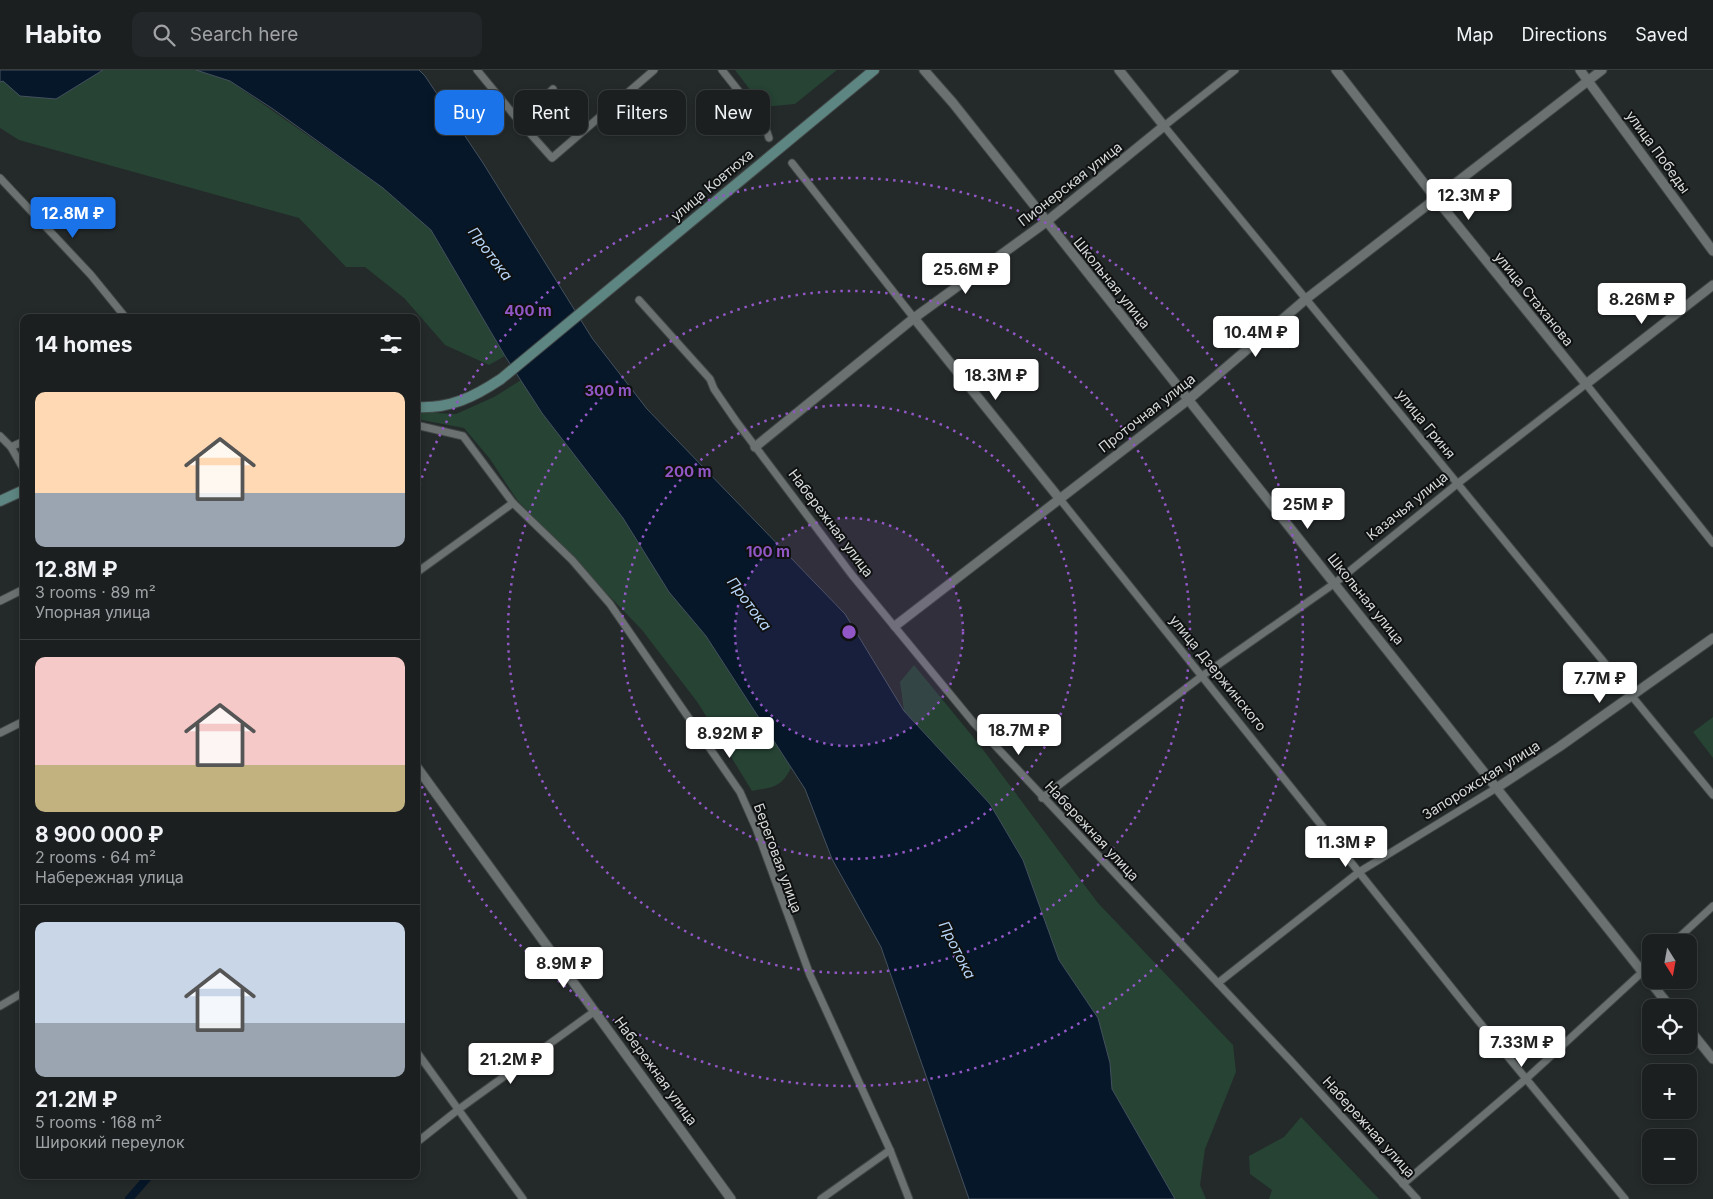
<!DOCTYPE html>
<meta charset="utf-8">
<style>
:root{--surface:#1b1f20;--page:#242729;--text:#f1f3f6;--muted:#a0a2a5;--line:#393d3e;--accent:#1a73e8}
body{margin:0;font-family:Inter,sans-serif;background:var(--page);color:var(--text);height:100vh;display:flex;flex-direction:column;font-size:19px;white-space:nowrap}
*{box-sizing:border-box;margin:0}
p{font-size:16px;color:var(--muted)}
.icon{flex:none;width:28px;height:28px;fill:none;stroke:currentColor;stroke-width:2;stroke-linecap:round;stroke-linejoin:round}
.map{position:relative;flex:1;overflow:hidden}
.details{position:absolute;left:20px;top:244px;width:400px;height:865px;display:flex;flex-direction:column;background:var(--surface);border-radius:10px;box-shadow:0 2px 8px #0003,0 0 0 1px var(--line)}
.details>*{flex:none}
.top-card{position:absolute;left:435px;top:20px;width:475px;height:45px;display:flex;gap:10px}
.needle{width:32px;rotate:169deg}
.fabs{position:absolute;left:1642px;top:864px;display:grid;gap:10px}
.fabs a{display:grid;place-items:center;width:55px;height:55px;border-radius:10px;background:var(--surface);box-shadow:0 2px 8px #0003,0 0 0 1px var(--line);font-size:25px}
.price{position:absolute;translate:-50% -42px;padding:0 11px;border-radius:5px;background:#fff;color:#222;font-size:16px;line-height:32px;filter:drop-shadow(0 1px 2px #0008)}
.price::after{content:'';position:absolute;left:50%;top:30px;width:15px;height:11px;margin-left:-8px;background:inherit;clip-path:polygon(0 0,100% 0,50% 100%)}
.price.current{background:var(--accent);color:#fff}
ul{padding:0;list-style:none}
li{display:grid;align-content:center;gap:10px;height:265px;padding:0 15px}
li+li{border-top:1px solid var(--line)}
li span{display:grid;place-items:center;height:155px;border-radius:10px;color:#555}
li>.icon{margin-inline-start:auto}
span .icon{width:90px;height:90px;fill:#fffc;stroke-width:1}
li b{font-size:21px}
h2{display:flex;justify-content:space-between;align-items:center;height:60px;padding:0 15px;font-size:21px}
.tag{padding:0 18px;border-radius:10px;background:var(--surface);box-shadow:0 2px 8px #0003,0 0 0 1px var(--line);font-size:18px;line-height:45px}
.tag.current{background:var(--accent);color:#fff}
header{display:flex;align-items:center;gap:30px;box-sizing:border-box;height:70px;padding:0 25px;background:var(--surface);border-bottom:1px solid var(--line)}
header strong{font-size:24px}
nav{display:flex;gap:28px;margin-inline-start:auto;font-size:18px}
.search{width:350px;height:45px;background:var(--page);display:flex;align-items:center;gap:12px;box-sizing:border-box;padding:0 18px;border-radius:10px;color:var(--muted);font-size:19px}
.map>svg:first-child{display:block}
</style>
<header>
<strong>Habito</strong>
<div class="search"><svg class="icon" aria-label="search" viewBox="0 0 24 24"><circle cx="10" cy="10" r="6"/><path d="M15 15l6 6"/></svg>Search here</div>
<nav><a>Map</a><a>Directions</a><a>Saved</a></nav>
</header>
<div class="map">
<svg width="1713" height="1129" viewBox="0 0 1713 1129">
<rect width="100%" height="100%" fill="#24292a"/>
<!-- green -->
<g fill="#264334">
<polygon points="103,0 196,0 230,11 383,118 431,160 505,286 489,295 445,275 404,228 365,197 346,197 299,148 19,70 0,58 0,12 3,11 16,22 56,29"/>
<polygon points="735,0 837,0 795,34 763,37"/>
<path d="M521 310 542 343 623 448 669 522 706 566 791 698C781 718 773 717 752 721L698 633 642 560 517 430 490 389 464 358 416 349V342L456 344 494 327Z"/>
<polygon points="914,595 978,673 1098,833 1233,975 1236,1002 1205,1079 1200,1115 1206,1129 1175,1129 1112,1019 1110,993 1098,948 1059,890 1023,790 990,734 904,641 900,612"/>
<polygon points="1713,647 1713,688 1693,662"/>
<polygon points="1301,1047 1379,1129 1269,1129 1272,1120 1250,1104 1249,1086 1284,1067"/>
</g>
<!-- water -->
<g fill="#061729" stroke="#44515e">
<polygon points="0,0 103,0 56,29 20,26 3,11 0,12"/>
<polygon points="196,0 419,0 425,6 483,93 592,268 647,339 845,544 904,641 990,734 1023,790 1059,890 1098,948 1110,993 1112,1019 1175,1129 969,1129 881,877 832,789 805,719 706,566 669,522 623,448 542,343 505,286 431,160 383,118 273,39 230,11"/>
</g>
<g fill="none" stroke-linecap="round" stroke-linejoin="round">
<!-- canal -->
<polyline stroke="#061729" stroke-width="8" points="129,1129 150,1105"/>
<!-- minor casing -->
<g stroke="#414646" stroke-width="9">
<g id="minor">
<polyline points="477,0 519,51"/>
<polyline points="722,0 764,53 769,68"/>
<polyline points="1235,0 1164,56 1713,725"/>
<polyline points="553,19 519,51 552,88 654,0"/>
<polyline points="792,93 914,248"/>
<polyline points="0,108 91,205 126,248"/>
<polyline points="639,230 710,309 714,319 736,351 852,505 973,652 1291,991 1417,1129"/>
<polyline points="416,355 463,366 513,433 572,490 610,534 740,722 756,758 810,905 890,1080 909,1129"/>
<polyline points="0,366 11,377 24,400"/>
<polyline points="11,377 24,371"/>
<polyline points="1059,428 1471,942 1625,1129"/>
<polyline points="416,503 513,433"/>
<polyline points="0,531 24,519"/>
<polyline points="0,663 24,651"/>
<polyline points="1042,728 1202,606 1335,513 1457,414 1586,314 1713,473"/>
<polyline points="1674,872 1713,836"/>
<polyline points="1218,913 1359,802 1498,717"/>
<polyline points="0,936 24,922"/>
<polyline points="416,981 523,1129"/>
<polyline points="416,1073 459,1039 595,941"/>
<polyline points="376,1105 377,1105"/>
<polyline points="1403,1114 1527,1008 1651,894"/>
<polyline points="821,1129 890,1080"/>
</g>
</g>
<!-- tertiary casing -->
<g stroke="#414646" stroke-width="11">
<g id="tertiary">
<polyline points="924,0 953,33 1671,938"/>
<polyline points="1336,0 1437,130 1586,314 1713,215"/>
<polyline points="1580,0 1713,181"/>
<polyline points="914,248 1059,428"/>
<polyline points="755,377 914,248 1046,152 1164,56 1119,0"/>
<polyline points="895,556 1188,330 1306,229 1602,0"/>
<polyline points="416,696 731,1129"/>
<polyline points="1498,717 1559,677 1713,568"/>
<polyline points="1689,959 1713,989"/>
</g>
</g>
<!-- secondary casing -->
<g stroke="#414646" stroke-width="12">
<g id="secondary">
<path d="M416 337C450 339 474 327 501 309L874 0"/>
<polyline points="0,431 24,420"/>
</g>
</g>
<!-- minor -->
<use href="#minor" stroke="#6b7171" stroke-width="7"/>
<!-- tertiary -->
<use href="#tertiary" stroke="#6b7171" stroke-width="9"/>
<!-- secondary -->
<use href="#secondary" stroke="#5d8581" stroke-width="10"/>
</g>
<!-- distance rings -->
<circle cx="849" cy="562" r="114" fill="#9257c6" fill-opacity=".12"/>
<g fill="none" stroke="#9257c6" stroke-width="2.5" stroke-dasharray="2.5 5">
<circle cx="849" cy="562" r="114"/>
<circle cx="849" cy="562" r="227"/>
<circle cx="849" cy="562" r="341"/>
<path d="M417 422A454 454 0 1 1 417 702"/>
</g>
<g text-anchor="middle" stroke-width="4" stroke-linejoin="round" paint-order="stroke">
<!-- street labels -->
<g font-size="14" fill="#d5d9d9" stroke="#0f1111">
<text transform="translate(1658 82) rotate(54)" y="5">улица Победы</text>
<text transform="translate(1070 114) rotate(-38)" y="5">Пионерская улица</text>
<text transform="translate(712 115) rotate(-40)" y="5">улица Ковтюха</text>
<text transform="translate(1112 213) rotate(51)" y="5">Школьная улица</text>
<text transform="translate(1534 229) rotate(51)" y="5">улица Стаханова</text>
<text transform="translate(1147 343) rotate(-38)" y="5">Проточная улица</text>
<text transform="translate(1426 354) rotate(51)" y="5">улица Гриня</text>
<text transform="translate(1407 436) rotate(-39)" y="5">Казачья улица</text>
<text transform="translate(831 453) rotate(53)" y="5">Набережная улица</text>
<text transform="translate(1366 529) rotate(51)" y="5">Школьная улица</text>
<text transform="translate(1218 603) rotate(51)" y="5">улица Дзержинского</text>
<text transform="translate(1481 710) rotate(-32)" y="5">Запорожская улица</text>
<text transform="translate(1092 761) rotate(47)" y="5">Набережная улица</text>
<text transform="translate(778 788) rotate(70)" y="5">Береговая улица</text>
<text transform="translate(656 1001) rotate(54)" y="5">Набережная улица</text>
<text transform="translate(1369 1057) rotate(48)" y="5">Набережная улица</text>
</g>
<!-- water labels -->
<g font-size="15" font-style="italic" fill="#b7d5f8" stroke="#0f1111">
<text transform="translate(490 184) rotate(53)" y="5">Протока</text>
<text transform="translate(749 534) rotate(53)" y="5">Протока</text>
<text transform="translate(957 880) rotate(63)" y="5">Протока</text>
</g>
</g>
<circle cx="849" cy="562" r="8" fill="#9257c6" stroke="#0f1111" stroke-width="2.5"/>
<g font-size="15" text-anchor="middle" font-weight="bold" fill="#9257c6" stroke="#0f1111" stroke-width="4" stroke-linejoin="round" paint-order="stroke">
<text x="528" y="246">400 m</text>
<text x="608" y="326">300 m</text>
<text x="688" y="407">200 m</text>
<text x="768" y="487">100 m</text>
</g>
</svg>
<div class="fabs">
<a><svg class="needle" viewBox="-14 -14 28 28"><path d="M0-13l5 13h-10z" fill="#e53935"/><path d="M0 13l5-13h-10z" fill="#a0a2a5"/></svg></a>
<a><svg class="icon" aria-label="locate" viewBox="0 0 24 24"><circle cx="12" cy="12" r="6"/><path d="M12 2v4M12 18v4M2 12h4M18 12h4"/></svg></a>
<a>+</a>
<a>−</a>
</div>
<b class="price" style="left:1469px;top:151px">12.3M ₽</b>
<b class="price current" style="left:73px;top:169px">12.8M ₽</b>
<b class="price" style="left:966px;top:225px">25.6M ₽</b>
<b class="price" style="left:1642px;top:255px">8.26M ₽</b>
<b class="price" style="left:1256px;top:288px">10.4M ₽</b>
<b class="price" style="left:996px;top:331px">18.3M ₽</b>
<b class="price" style="left:1308px;top:460px">25M ₽</b>
<b class="price" style="left:1600px;top:634px">7.7M ₽</b>
<b class="price" style="left:1019px;top:686px">18.7M ₽</b>
<b class="price" style="left:730px;top:689px">8.92M ₽</b>
<b class="price" style="left:1346px;top:798px">11.3M ₽</b>
<b class="price" style="left:564px;top:919px">8.9M ₽</b>
<b class="price" style="left:1522px;top:998px">7.33M ₽</b>
<b class="price" style="left:511px;top:1015px">21.2M ₽</b>
<div class="top-card">
<a class="tag current">Buy</a>
<a class="tag">Rent</a>
<a class="tag">Filters</a>
<a class="tag">New</a>
</div>
<section class="details">
<h2>14 homes<svg class="icon" aria-label="filters" viewBox="0 0 24 24"><path d="M4 7h16M4 17h16"/><circle cx="9" cy="7" r="2"/><circle cx="15" cy="17" r="2"/></svg></h2>
<ul>
<li><span style="background:linear-gradient(#ffd9b3 65%,#9aa5b1 0)"><svg class="icon" aria-label="home" viewBox="0 0 24 24"><path d="M3 11l9-7 9 7M6 9v11h12V9"/></svg></span><div><b>12.8M ₽</b><p>3 rooms · 89 m²</p><p>Упорная улица</p></div></li>
<li><span style="background:linear-gradient(#f6c9c9 70%,#c2b280 0)"><svg class="icon" aria-label="home" viewBox="0 0 24 24"><path d="M3 11l9-7 9 7M6 9v11h12V9"/></svg></span><div><b>8 900 000 ₽</b><p>2 rooms · 64 m²</p><p>Набережная улица</p></div></li>
<li><span style="background:linear-gradient(#c9d6e8 65%,#9aa5b1 0)"><svg class="icon" aria-label="home" viewBox="0 0 24 24"><path d="M3 11l9-7 9 7M6 9v11h12V9"/></svg></span><div><b>21.2M ₽</b><p>5 rooms · 168 m²</p><p>Широкий переулок</p></div></li>
</ul>
</section>
</div>
